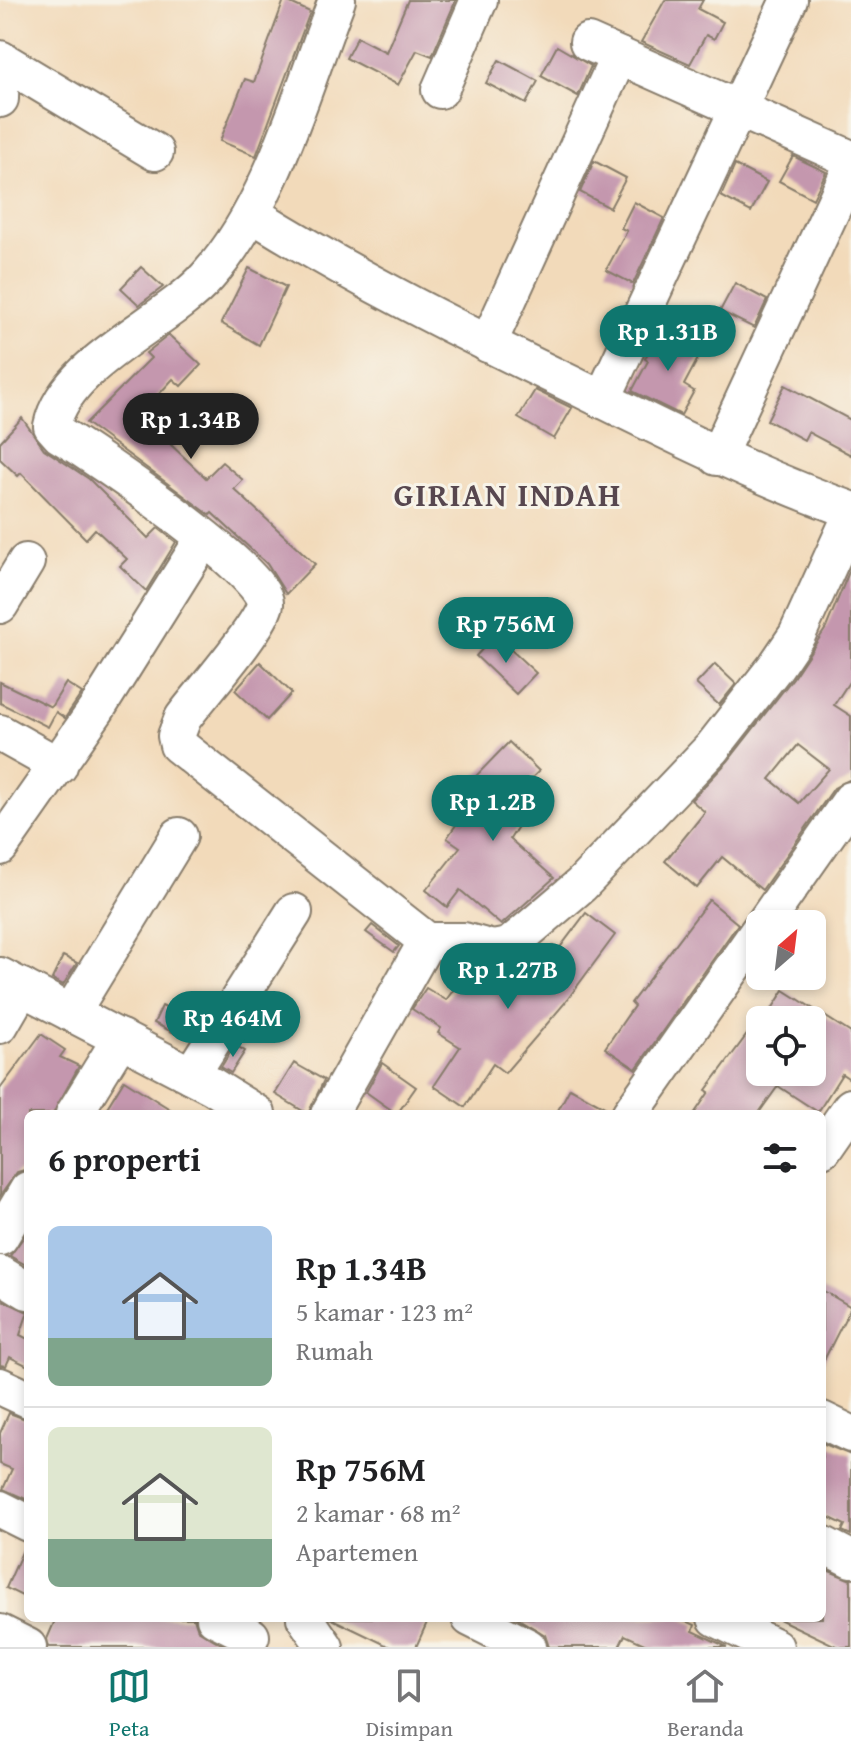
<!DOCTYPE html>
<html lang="id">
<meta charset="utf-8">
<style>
:root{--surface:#fff;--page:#f6f6f6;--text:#202124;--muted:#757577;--line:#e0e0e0;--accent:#0f766e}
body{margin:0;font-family:"Gentium Book Plus",serif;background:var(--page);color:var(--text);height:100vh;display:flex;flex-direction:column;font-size:30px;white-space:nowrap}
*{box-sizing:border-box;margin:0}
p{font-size:26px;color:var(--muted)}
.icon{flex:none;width:44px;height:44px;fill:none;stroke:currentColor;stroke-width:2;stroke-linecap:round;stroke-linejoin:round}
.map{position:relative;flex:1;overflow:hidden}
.side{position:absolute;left:24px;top:1110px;width:802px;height:512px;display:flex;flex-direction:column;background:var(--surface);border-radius:12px;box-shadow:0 4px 12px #0003}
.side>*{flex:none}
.needle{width:52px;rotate:28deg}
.buttons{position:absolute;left:746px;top:910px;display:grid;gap:16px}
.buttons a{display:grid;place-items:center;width:80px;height:80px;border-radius:12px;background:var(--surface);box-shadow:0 4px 12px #0003;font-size:40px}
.price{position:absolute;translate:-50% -68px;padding:0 18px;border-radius:28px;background:var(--accent);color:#fff;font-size:26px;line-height:52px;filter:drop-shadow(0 2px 4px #0008)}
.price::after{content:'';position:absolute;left:50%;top:48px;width:24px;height:18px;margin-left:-12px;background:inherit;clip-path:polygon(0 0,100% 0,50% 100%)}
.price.selected{background:#222;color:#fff}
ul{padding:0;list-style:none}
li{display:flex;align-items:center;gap:24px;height:200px;padding:0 24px}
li+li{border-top:2px solid var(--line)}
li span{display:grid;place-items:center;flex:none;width:224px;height:160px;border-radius:12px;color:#555}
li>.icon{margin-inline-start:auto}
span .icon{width:96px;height:96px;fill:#fffc;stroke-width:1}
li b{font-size:34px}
h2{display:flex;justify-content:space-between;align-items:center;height:96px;padding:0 24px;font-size:34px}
.menu{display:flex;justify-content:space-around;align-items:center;height:112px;border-top:2px solid var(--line);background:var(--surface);font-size:22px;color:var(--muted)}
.menu a{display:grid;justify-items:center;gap:4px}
.menu .selected{color:var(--accent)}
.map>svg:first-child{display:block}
</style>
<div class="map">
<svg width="851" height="1647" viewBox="0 0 851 1647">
<rect width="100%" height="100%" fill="#f7f3e8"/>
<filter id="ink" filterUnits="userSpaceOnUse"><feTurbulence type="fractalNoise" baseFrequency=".0125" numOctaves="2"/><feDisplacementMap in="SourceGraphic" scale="16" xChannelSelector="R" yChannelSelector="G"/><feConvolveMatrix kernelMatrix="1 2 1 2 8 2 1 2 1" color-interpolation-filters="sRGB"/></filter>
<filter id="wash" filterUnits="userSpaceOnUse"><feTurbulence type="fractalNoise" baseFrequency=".006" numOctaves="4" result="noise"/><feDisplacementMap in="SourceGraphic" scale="32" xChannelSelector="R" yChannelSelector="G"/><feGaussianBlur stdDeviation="1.8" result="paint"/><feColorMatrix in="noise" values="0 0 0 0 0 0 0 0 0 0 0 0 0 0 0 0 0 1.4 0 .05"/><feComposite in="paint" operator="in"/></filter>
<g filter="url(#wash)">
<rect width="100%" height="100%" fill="#f2daba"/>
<g id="blocks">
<!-- building -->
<g fill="#c497ae" fill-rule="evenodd">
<polygon points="284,0 310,12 256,156 220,141 245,79 254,82"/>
<polygon points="408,0 456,0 432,56 417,50 398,85 346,58 357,37 386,52"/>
<polygon points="665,0 703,0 698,9 723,22 714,39 706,35 690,64 641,42"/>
<polygon points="557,46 591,66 578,96 541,76"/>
<polygon points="499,60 538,81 526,104 486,83"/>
<polygon points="793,156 826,172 813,199 779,181"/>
<polygon points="594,161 626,178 610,208 580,192"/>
<polygon points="735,165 767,182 751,212 721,196"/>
<polygon points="634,202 664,218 633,284 606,270 627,231 621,228"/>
<polygon points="141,267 163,287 139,305 121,288"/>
<polygon points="249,268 286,287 259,345 221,323"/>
<polygon points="735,283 767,300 754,328 720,311"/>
<polygon points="658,330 701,353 684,385 694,391 681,415 632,391 648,361 645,359"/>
<polygon points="169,335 201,365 181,386 173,379 146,408 178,438 171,445 206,478 222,462 243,480 234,489 315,564 286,594 267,564 212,513 210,515 86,423 151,358 146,353"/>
<polygon points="785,385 851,420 851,455 808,432 804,440 767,420"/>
<polygon points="535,390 572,408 554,439 518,418"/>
<polygon points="22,418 44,449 89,479 148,538 158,528 176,542 146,591 120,566 127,559 95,529 86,539 21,473 18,476 0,459 0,442"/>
<path d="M851 567V679L834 705 851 716V779L834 788 762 890 722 857 697 888 665 861 705 812 691 800 728 761 793 678 826 628ZM798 745 829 769 799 803 770 779Z"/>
<polygon points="495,635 536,673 516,694 476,656"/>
<polygon points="260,662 292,693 267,720 235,690"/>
<polygon points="715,664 736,684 719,705 696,684"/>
<polygon points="0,682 51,707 66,683 82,693 65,718 56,712 48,727 0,703"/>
<polygon points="509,742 539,771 509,801 527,812 510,839 554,878 501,925 460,890 447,907 426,890 460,847 447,838 469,806 461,801 474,778"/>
<polygon points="709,900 738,924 636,1069 605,1048 634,1006 631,1003"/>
<polygon points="586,913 615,935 564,1004 505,1073 493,1064 465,1107 434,1086 460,1047 438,1033 441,1028 412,1009 426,988 446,1000 470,968 510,999 514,994 517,996 553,946 558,950"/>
<polygon points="372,925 399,946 394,952 366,932"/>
<polygon points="63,956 77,963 63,985 52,979"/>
<polygon points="784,990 851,1033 851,1080 842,1074 818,1112 778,1086 758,1114 694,1114 709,1092 706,1090 760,1017 760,1072 812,1072 812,1020 765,1020"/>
<polygon points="162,1006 182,1016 174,1033 154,1023"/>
<polygon points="41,1034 65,1050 60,1057 79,1066 53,1114 28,1114 28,1169 17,1172 0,1196 0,1089"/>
<polygon points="235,1045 245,1051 231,1073 221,1067"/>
<polygon points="294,1063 324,1080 308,1114 275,1094"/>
<polygon points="382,1063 416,1087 397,1114 366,1092"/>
<polygon points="124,1080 157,1101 178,1114 103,1114"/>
<polygon points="570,1088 610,1110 609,1114 556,1114"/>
<polygon points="28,1231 28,1266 10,1256"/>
<polygon points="822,1290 851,1307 822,1364"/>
<polygon points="0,1299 28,1312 20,1335 28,1339 28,1366 10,1357 6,1366 0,1365"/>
<polygon points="9,1413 28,1420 28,1500 3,1489 12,1469 0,1464 0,1433"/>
<polygon points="822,1443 851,1455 851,1535 842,1531 845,1525 822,1514"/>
<polygon points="26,1543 28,1544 28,1599 6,1588"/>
<polygon points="822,1568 851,1580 851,1647 838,1647 777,1618 822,1618"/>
<polygon points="56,1618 194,1618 198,1630 226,1647 49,1647 47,1639"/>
<polygon points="330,1618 429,1618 416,1647 390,1647"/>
<polygon points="517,1618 680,1618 695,1625 693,1631 727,1647 651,1647 625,1635 619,1647 549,1647 545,1635"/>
</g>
</g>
</g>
<g filter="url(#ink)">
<use href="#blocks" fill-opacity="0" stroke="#877b6b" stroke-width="2"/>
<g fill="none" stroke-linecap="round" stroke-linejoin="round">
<!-- minor casing -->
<g stroke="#877b6b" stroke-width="40">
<g id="minor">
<polyline points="588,42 851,159"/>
<polyline points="0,59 155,152"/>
<polyline points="440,90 479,0"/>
<polyline points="0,99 1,60"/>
<path d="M254 215C357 279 465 333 575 386 666 431 755 476 851 510"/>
<polyline points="488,344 619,56"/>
<polyline points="602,400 789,0"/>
<polyline points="717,457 851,168"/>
<polyline points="0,605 26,562"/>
<polyline points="0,733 59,766"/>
<polyline points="0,847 96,710 204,538"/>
<polyline points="764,924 851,800"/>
<polyline points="427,941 464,941 493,949 509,946 581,885 712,748 776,666 797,635 851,516"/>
<polyline points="0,976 212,1086 257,1114"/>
<polyline points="71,1013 179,836"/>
<polyline points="0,1025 22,987"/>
<polyline points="191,1075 294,912"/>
<polyline points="74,1114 121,1038"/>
<path d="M329 1114 427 941 178 745 176 736 183 718C199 696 261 627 265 604 269 574 92 454 60 435L52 426C65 362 167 323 208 276 272 204 302 90 337 0"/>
<polyline points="630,1114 760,929"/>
<polyline points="822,1149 851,1107"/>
<polyline points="0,1237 28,1190"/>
<polyline points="0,1274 28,1291"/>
<polyline points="0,1386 28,1399"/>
<polyline points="822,1420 851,1434"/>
<polyline points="0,1509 28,1523"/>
<polyline points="822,1544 851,1559"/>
<polyline points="215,1618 251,1636"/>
<polyline points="305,1618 325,1647"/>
<polyline points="470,1618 528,1647"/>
<polyline points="716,1618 775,1647"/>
<polyline points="0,1633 28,1647"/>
</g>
</g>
<!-- minor -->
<use href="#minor" stroke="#fff" stroke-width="36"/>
</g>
</g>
<g text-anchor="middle" stroke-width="6" stroke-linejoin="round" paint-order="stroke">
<!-- district labels -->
<g font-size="32" font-weight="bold" letter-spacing="2" fill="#57474f" stroke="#f7f3e8">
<text x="508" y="506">GIRIAN INDAH</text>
</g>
</g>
</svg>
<div class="buttons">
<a><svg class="needle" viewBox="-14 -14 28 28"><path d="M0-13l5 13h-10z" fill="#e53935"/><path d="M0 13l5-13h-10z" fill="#757577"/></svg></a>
<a><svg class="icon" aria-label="locate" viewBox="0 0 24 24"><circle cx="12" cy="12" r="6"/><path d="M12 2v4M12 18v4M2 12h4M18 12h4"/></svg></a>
</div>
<b class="price" style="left:668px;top:373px">Rp 1.31B</b>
<b class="price selected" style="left:191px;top:461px">Rp 1.34B</b>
<b class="price" style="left:506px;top:665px">Rp 756M</b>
<b class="price" style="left:493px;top:843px">Rp 1.2B</b>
<b class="price" style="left:508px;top:1011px">Rp 1.27B</b>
<b class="price" style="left:233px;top:1059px">Rp 464M</b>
<section class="side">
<h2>6 properti<svg class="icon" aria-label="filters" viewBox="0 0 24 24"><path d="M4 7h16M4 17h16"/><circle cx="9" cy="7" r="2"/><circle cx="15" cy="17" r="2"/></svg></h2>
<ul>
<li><span style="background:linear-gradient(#a9c7e8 70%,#7fa58c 0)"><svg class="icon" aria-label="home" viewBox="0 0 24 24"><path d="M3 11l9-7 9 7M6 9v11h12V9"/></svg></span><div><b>Rp 1.34B</b><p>5 kamar · 123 m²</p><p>Rumah</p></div></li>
<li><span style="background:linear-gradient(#dfe7d0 70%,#7fa58c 0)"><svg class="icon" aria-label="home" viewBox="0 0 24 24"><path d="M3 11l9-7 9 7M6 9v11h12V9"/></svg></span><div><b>Rp 756M</b><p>2 kamar · 68 m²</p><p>Apartemen</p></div></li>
</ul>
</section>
</div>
<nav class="menu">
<a class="selected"><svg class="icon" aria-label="map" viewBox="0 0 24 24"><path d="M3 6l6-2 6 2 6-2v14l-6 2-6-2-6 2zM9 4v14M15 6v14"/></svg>Peta</a>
<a><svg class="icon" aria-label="saved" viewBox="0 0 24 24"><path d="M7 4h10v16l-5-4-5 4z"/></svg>Disimpan</a>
<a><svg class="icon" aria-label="home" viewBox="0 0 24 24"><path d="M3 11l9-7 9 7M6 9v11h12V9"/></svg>Beranda</a>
</nav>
